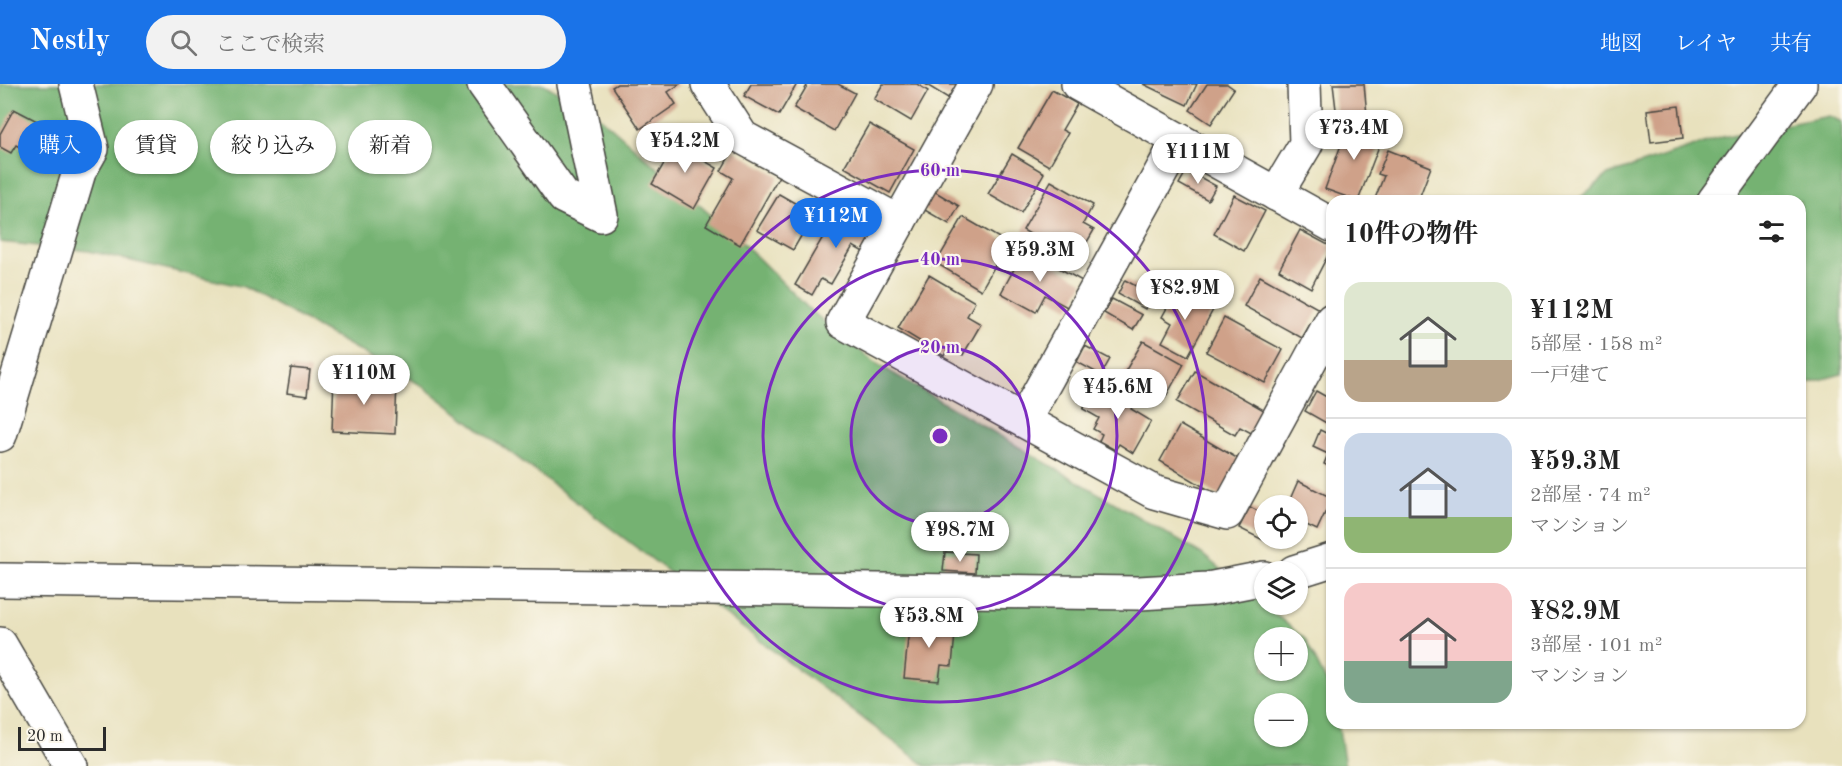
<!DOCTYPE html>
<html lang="ja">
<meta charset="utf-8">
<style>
:root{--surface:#fff;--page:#f2f2f2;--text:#222;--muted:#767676;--line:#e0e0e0;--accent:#1a73e8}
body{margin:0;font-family:"Old Standard TT","Noto Serif JP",serif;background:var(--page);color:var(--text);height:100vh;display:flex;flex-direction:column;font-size:22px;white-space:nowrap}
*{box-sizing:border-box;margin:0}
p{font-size:20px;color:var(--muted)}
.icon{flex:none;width:33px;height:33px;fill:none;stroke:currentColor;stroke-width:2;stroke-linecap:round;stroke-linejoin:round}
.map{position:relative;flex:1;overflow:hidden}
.sheet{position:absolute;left:1326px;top:111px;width:480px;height:534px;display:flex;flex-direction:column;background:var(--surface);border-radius:18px;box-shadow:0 2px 4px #0004}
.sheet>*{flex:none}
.guide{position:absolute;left:18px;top:36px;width:570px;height:54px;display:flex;gap:12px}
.tools{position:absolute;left:1254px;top:411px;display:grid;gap:12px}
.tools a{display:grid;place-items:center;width:54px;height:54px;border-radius:50%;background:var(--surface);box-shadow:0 2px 4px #0004;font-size:30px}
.scale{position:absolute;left:18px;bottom:15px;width:88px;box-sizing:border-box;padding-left:6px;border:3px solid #2b2b2b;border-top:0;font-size:16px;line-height:21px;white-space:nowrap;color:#2b2b2b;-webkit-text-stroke:4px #fbf7ec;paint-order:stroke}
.price{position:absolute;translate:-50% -51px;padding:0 14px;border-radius:21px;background:#fff;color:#222;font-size:20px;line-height:39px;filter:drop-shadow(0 2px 3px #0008)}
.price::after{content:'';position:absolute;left:50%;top:36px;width:18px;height:14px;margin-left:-9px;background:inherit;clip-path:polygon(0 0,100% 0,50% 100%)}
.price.on{background:var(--accent);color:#fff}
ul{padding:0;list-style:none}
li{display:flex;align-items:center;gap:18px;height:150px;padding:0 18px}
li+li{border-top:2px solid var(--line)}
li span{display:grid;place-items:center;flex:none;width:168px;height:120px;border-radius:18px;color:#555}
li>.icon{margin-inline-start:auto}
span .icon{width:72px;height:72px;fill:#fffc;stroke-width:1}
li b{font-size:26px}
h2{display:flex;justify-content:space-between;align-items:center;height:72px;padding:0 18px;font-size:26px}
.chip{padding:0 21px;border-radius:27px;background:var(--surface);box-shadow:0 2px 4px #0004;font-size:21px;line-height:54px}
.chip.on{background:var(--accent);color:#fff}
header{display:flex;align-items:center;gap:36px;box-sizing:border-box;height:84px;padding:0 30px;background:var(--accent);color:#fff}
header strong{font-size:28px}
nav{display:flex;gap:33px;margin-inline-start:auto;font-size:21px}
.search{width:420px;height:54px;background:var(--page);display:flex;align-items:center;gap:15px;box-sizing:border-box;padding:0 21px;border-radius:33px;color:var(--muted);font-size:22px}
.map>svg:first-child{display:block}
</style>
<header>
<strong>Nestly</strong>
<div class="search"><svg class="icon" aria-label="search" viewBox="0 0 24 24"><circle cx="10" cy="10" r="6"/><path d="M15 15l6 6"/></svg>ここで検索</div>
<nav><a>地図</a><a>レイヤ</a><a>共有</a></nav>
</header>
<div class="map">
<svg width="1842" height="682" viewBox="0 0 1842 682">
<rect width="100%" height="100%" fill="#fbf7ec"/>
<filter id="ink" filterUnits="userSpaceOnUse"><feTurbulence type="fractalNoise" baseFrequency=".0167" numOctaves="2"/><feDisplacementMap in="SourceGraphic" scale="12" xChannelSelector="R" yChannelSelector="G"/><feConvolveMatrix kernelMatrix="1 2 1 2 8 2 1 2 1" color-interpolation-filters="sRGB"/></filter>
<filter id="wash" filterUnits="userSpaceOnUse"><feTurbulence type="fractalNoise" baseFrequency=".008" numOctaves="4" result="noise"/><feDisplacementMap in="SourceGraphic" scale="24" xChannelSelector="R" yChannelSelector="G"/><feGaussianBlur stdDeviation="1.35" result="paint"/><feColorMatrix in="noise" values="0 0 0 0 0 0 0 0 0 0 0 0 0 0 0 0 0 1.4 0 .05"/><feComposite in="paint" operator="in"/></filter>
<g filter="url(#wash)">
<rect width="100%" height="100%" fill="#e8e1bd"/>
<!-- forest -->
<g fill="#74b272" stroke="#506e4e" stroke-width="1.5" fill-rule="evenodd">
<path d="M0 0H544L602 35 747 163 810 226 877 280 1202 470 1305 555 1332 609V639H1338L1345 682H926L421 301 244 203 89 167 0 158ZM1264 554H1298V586H1264ZM1264 620H1298V652H1264Z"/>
<polygon points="1829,32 1842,38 1842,290 1800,301 1800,117 1576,117 1608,91 1722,53"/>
</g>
<g id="blocks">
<!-- building -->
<g fill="#cfa189">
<polygon points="617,0 680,0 668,8 676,20 640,45 612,3"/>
<polygon points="751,0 797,0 779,31 744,12"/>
<polygon points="808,0 838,0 855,9 834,47 794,24"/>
<polygon points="883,0 917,0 928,7 911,37 874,15"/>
<polygon points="925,0 957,0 948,14"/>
<polygon points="1143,0 1197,0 1187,21"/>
<polygon points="1207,0 1227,0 1234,5 1211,40 1190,26"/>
<polygon points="1333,0 1364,0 1367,31 1337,34"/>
<polygon points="1052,6 1077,20 1062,46 1068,49 1049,82 1018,64"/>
<polygon points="1679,22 1683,54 1651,58 1647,26"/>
<polygon points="14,25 70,54 57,83 16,61 11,69 0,63 0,50"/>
<polygon points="1350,36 1384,49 1358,117 1325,105"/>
<polygon points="869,40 914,65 890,109 844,83"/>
<polygon points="680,52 694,59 689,68 717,84 694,125 652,100"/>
<polygon points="733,66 779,92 740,161 706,141 733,94 721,87"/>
<polygon points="1388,66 1431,83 1418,117 1374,117 1384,92 1378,90"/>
<polygon points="1012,70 1044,89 1021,129 988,110"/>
<polygon points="1187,86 1216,102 1208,116 1179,100"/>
<polygon points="1051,97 1093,121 1083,140 1094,146 1076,177 1023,146"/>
<polygon points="934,107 959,122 949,140 923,125"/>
<polygon points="779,110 814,130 793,166 757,146"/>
<polygon points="1234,111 1265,127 1244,167 1214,150"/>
<polygon points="841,122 879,144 865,169 853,162 831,200 821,195 812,211 795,201"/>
<polygon points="963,133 1008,159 981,206 936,179"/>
<polygon points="1300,146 1332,163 1311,204 1279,186"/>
<polygon points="1025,165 1084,198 1069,224 1045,211 1036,228 1001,209"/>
<polygon points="929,191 975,218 967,232 981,240 963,271 949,263 944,272 898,244"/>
<polygon points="1260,192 1319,225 1302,254 1244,222"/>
<polygon points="1125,196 1152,211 1145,225 1118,210"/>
<polygon points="1178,204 1214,224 1188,272 1162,258 1172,239 1162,233"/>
<polygon points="1112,215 1142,231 1133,246 1104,229"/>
<polygon points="1224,234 1283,266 1265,299 1206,268"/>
<polygon points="1143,257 1184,280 1165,314 1123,291"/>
<polygon points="1085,262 1110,275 1101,291 1077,278"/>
<polygon points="291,284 310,286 307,312 287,309"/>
<polygon points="1195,287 1269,329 1257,352 1240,343 1235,351 1177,318"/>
<polygon points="334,293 397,298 395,350 332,347"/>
<polygon points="1117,304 1136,315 1131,325 1151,337 1133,369 1119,360 1115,366 1099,357 1102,350 1093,345 1099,334 1083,325 1093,308 1110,318"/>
<polygon points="1316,307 1332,316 1332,332 1328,340 1305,327"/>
<polygon points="1180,341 1242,377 1221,413 1160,377"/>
<polygon points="1320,346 1332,352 1332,384 1324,380 1328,370 1313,363"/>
<polygon points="1298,397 1332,414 1317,446 1298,437 1298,422 1287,422"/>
<polygon points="1250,423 1264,430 1264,454 1269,454 1267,458 1239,444"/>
<polygon points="945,468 976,470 975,489 943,487"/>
<polygon points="910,534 956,539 952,582 941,581 939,597 904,594"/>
</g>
</g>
</g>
<g filter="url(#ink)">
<use href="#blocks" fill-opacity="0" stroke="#474641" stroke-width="1.5"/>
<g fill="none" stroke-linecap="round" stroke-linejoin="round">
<!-- minor casing -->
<g stroke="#474641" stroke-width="36">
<g id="minor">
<polyline points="484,0 564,113 601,131 574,0"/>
<polyline points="708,0 742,53 899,138"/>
<polyline points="976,0 843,238 1154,408 1227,429 1332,236"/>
<polyline points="1078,0 1332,141"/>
<polyline points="1276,110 1306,60 1304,0"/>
<polyline points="1714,117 1800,0"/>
<polyline points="1024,336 1179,56"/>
<polyline points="0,351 79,88 92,65 76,0"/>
<polyline points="1294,488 1332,476"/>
<polyline points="0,496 1139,509 1208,505 1264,494"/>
<polyline points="0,560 71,682"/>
</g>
</g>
<!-- minor -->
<use href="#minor" stroke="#fff" stroke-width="33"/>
</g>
</g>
<!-- distance rings -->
<circle cx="940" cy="352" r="89" fill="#7b2cbf" fill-opacity=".12"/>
<g fill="none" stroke="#7b2cbf" stroke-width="3">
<circle cx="940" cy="352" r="89"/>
<circle cx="940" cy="352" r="177"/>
<circle cx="940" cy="352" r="266"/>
</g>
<circle cx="940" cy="352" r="9" fill="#7b2cbf" stroke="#fbf7ec" stroke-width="3"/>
<g font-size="18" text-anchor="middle" font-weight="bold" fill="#7b2cbf" stroke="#fbf7ec" stroke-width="4.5" stroke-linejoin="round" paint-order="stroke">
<text x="940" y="92">60 m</text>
<text x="940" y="181">40 m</text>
<text x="940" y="269">20 m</text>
</g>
</svg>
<div class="tools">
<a><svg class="icon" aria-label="locate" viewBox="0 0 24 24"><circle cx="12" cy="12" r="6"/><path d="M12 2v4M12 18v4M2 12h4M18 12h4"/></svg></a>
<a><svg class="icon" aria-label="layers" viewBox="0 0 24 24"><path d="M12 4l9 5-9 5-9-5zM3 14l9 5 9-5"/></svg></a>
<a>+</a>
<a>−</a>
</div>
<div class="scale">20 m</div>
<b class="price" style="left:1354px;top:77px">¥73.4M</b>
<b class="price" style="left:685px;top:90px">¥54.2M</b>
<b class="price" style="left:1198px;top:101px">¥111M</b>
<b class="price on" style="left:836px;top:165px">¥112M</b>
<b class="price" style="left:1040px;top:199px">¥59.3M</b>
<b class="price" style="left:1185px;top:237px">¥82.9M</b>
<b class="price" style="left:364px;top:322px">¥110M</b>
<b class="price" style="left:1118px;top:336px">¥45.6M</b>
<b class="price" style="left:960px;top:479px">¥98.7M</b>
<b class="price" style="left:929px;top:565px">¥53.8M</b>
<div class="guide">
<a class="chip on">購入</a>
<a class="chip">賃貸</a>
<a class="chip">絞り込み</a>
<a class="chip">新着</a>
</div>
<section class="sheet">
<h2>10件の物件<svg class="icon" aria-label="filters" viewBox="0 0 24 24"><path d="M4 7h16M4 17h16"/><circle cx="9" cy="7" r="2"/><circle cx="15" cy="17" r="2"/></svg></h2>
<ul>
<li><span style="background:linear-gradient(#dfe7d0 65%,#b9a48a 0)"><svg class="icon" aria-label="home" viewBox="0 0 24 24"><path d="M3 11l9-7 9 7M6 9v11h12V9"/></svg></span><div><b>¥112M</b><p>5部屋 · 158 m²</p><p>一戸建て</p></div></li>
<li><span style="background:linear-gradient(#c9d6e8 70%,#8fb573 0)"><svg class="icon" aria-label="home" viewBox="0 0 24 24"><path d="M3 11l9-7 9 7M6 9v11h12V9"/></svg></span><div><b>¥59.3M</b><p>2部屋 · 74 m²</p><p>マンション</p></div></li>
<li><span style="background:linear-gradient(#f6c9c9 65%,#7fa58c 0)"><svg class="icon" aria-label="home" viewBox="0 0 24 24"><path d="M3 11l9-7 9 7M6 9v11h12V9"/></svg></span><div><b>¥82.9M</b><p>3部屋 · 101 m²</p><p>マンション</p></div></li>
</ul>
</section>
</div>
